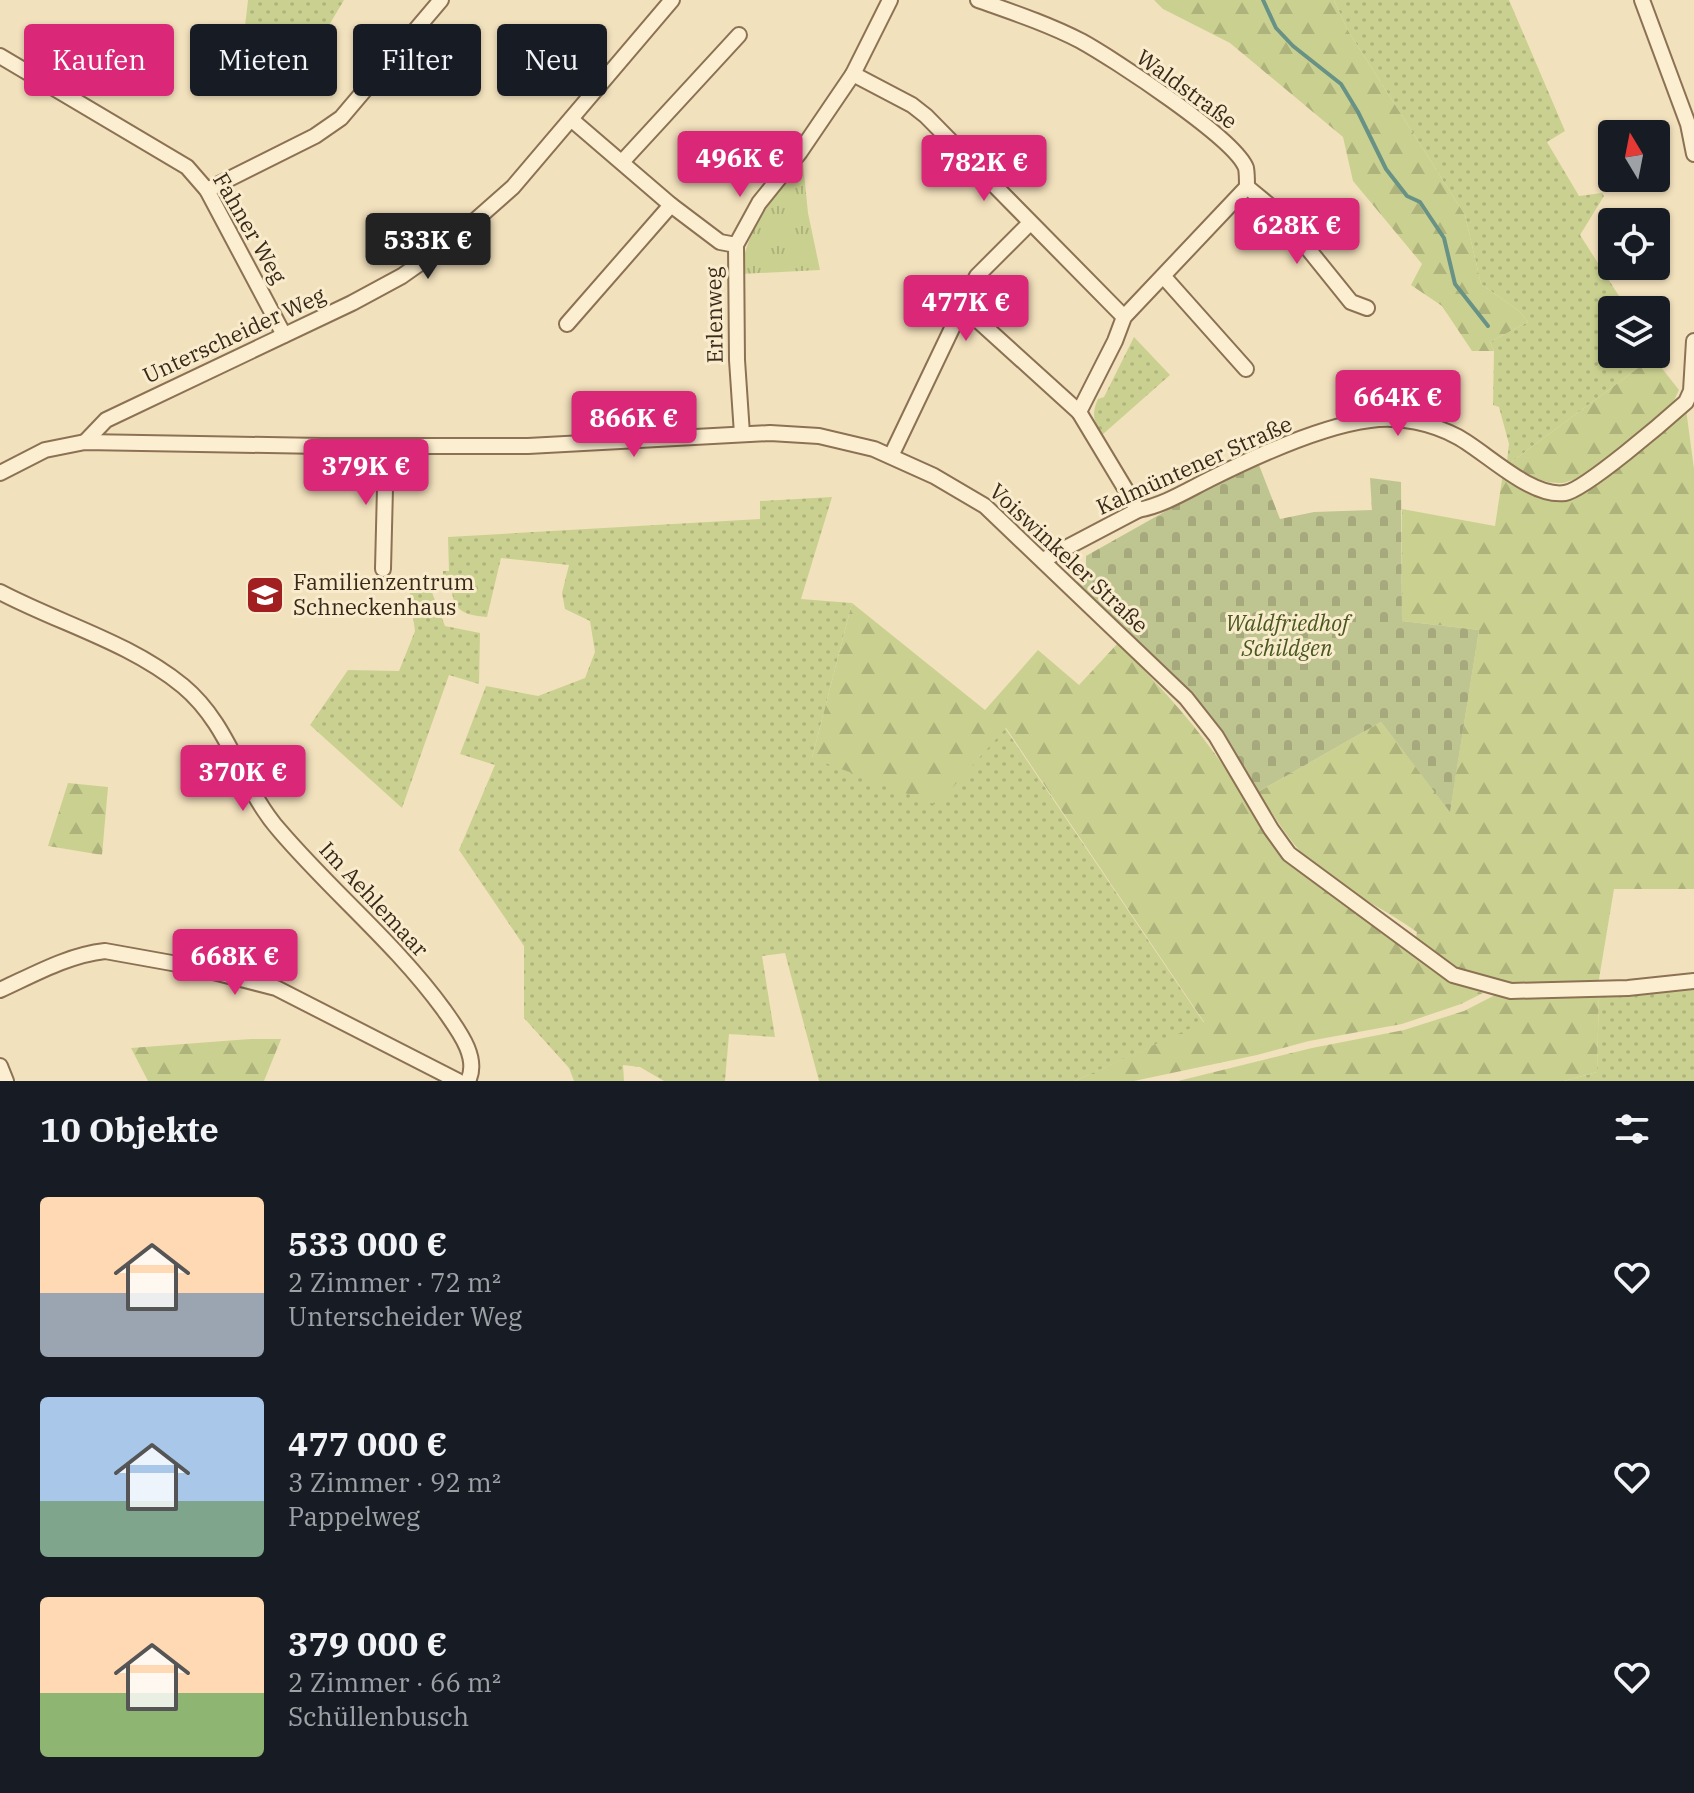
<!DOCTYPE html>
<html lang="de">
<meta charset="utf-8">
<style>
:root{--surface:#171b24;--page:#242831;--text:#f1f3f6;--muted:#9ea1a6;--accent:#db2777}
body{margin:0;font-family:"IBM Plex Serif",serif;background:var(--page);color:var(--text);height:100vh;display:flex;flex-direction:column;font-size:30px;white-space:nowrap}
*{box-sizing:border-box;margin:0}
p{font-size:26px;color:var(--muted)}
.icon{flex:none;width:44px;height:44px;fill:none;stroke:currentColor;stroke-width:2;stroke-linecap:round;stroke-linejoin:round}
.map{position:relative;height:1081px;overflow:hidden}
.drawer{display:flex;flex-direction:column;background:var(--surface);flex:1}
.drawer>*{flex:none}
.top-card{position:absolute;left:24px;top:24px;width:800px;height:72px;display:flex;gap:16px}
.needle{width:52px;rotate:350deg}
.controls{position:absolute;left:1598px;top:120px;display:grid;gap:16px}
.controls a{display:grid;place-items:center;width:72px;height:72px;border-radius:8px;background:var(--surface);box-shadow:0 2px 6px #0004;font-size:40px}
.price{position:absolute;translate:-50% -68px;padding:0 18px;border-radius:8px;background:var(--accent);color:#fff;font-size:26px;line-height:52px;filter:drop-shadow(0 2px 4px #0008)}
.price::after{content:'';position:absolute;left:50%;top:48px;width:24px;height:18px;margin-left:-12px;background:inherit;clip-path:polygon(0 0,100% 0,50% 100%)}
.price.selected{background:#222;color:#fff}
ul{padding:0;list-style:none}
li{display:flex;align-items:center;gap:24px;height:200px;padding:0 40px}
li span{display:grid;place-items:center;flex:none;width:224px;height:160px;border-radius:8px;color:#555}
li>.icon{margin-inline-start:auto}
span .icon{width:96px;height:96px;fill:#fffc;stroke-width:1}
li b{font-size:34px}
h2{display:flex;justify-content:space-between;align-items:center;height:96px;padding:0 40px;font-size:34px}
.pill{padding:0 28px;border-radius:8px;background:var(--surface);box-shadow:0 2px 6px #0004;font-size:28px;line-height:72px}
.pill.selected{background:var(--accent);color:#fff}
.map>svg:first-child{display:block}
</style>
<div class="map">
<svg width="1694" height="1081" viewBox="0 0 1694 1081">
<defs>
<pattern id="grass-dots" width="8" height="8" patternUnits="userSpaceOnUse" patternTransform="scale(2)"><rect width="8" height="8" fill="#cad190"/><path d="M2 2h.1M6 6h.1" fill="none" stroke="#aeb37c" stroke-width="1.8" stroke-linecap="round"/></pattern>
<pattern id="forest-firs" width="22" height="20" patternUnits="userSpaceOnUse" patternTransform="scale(2)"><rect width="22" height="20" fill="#cad190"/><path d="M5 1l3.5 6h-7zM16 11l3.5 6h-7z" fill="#aeb37c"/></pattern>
<pattern id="cemetery-stones" width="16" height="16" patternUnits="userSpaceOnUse" patternTransform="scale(2)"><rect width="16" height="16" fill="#bfc590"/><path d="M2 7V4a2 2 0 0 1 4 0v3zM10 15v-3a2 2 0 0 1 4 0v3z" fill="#a5a97c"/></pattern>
<pattern id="park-tufts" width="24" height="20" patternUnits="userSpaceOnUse" patternTransform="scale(2)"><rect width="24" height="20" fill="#cad190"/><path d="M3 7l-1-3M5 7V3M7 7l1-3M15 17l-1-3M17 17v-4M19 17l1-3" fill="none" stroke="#aeb37c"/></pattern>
</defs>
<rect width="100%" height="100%" fill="#f2e1bd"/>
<!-- grass -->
<g fill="url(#grass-dots)">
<polygon points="248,0 344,0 312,54 283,88 253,62 280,31 244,36"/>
<polygon points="1334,0 1509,0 1565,131 1547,142 1579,196 1602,193 1604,196 1580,235 1628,310 1612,310 1612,354 1651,354 1653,357 1510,463 1507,461 1509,444 1499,407 1493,405 1494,351 1490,342 1528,322 1519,311 1481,284 1465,215 1347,29"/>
<path d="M1134 337 1170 375 1102 435C1094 422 1091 414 1098 399L1104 397Z"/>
<path d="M832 497 801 599 852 603 812 758 1005 728 1204 1023 1075 1081H819L785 953 762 956 775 1037 729 1034 725 1081H664L640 1067 623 1065 624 1081H574L569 1068 524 1018V946L459 850 495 765 460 754 486 686 538 696 585 678 595 652 590 621 565 609 562 593 569 565 501 558 487 617C460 615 452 609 451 581L443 580V571H449L448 537 760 519V501Z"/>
<polygon points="409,588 431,590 445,626 480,633 479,684 449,675 402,808 310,725 348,670 399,671 415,631"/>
<polygon points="1694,986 1694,1081 1564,1081 1597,1072 1599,992 1667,991"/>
</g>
<!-- forest -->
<g fill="url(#forest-firs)">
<polygon points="1154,0 1334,0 1347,29 1465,215 1481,284 1519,311 1528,322 1490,342 1494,351 1472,351 1442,306 1411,285 1422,264 1353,181 1343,137 1230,43 1163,9"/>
<path d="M1653 357 1679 390C1676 396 1674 402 1670 407 1655 425 1585 481 1562 483 1542 484 1526 474 1510 463Z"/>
<path d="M1686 409 1694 469V889H1614L1598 985C1545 985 1483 996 1439 960 1431 953 1424 944 1416 937L1417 932C1388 911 1355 896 1326 875 1296 854 1278 821 1258 792L1381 722 1450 811 1479 630 1402 621V509L1495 526 1503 473C1516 483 1530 496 1546 500 1582 507 1657 433 1686 409Z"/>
<path d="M852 603 985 710 1038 650 1079 685 1118 643C1153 679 1186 714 1215 754 1238 785 1257 826 1284 855 1319 892 1355 904 1393 932 1428 959 1437 979 1483 993L1461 1004 1402 1024 1309 1041 1257 1055 1134 1081H1075L1204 1022 1006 728 937 805 812 758Z"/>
<polygon points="68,783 108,787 102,855 48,846"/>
<polygon points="1501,992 1599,992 1597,1072 1564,1081 1178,1081 1312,1048 1404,1030 1464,1011"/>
<polygon points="250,1039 281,1039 264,1081 148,1081 131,1048"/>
</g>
<!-- cemetery -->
<polygon fill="url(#cemetery-stones)" points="1259,465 1280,519 1314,512 1372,510 1370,478 1401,482 1402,621 1479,630 1450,812 1381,722 1258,792 1226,745 1180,687 1076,583 1086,572 1086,556 1221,480"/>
<!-- park -->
<path fill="url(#park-tufts)" d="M803 163 808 213 820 270 741 274C746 227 774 197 803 163Z"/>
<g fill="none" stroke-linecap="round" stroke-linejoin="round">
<!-- stream -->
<polyline stroke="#689286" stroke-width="4" points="1263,0 1276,28 1293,46 1341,84 1358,112 1386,169 1407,196 1420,202 1444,238 1455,284 1488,326"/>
<!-- minor casing -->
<g stroke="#8c7154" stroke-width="18">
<g id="minor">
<path d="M978 0C1012 12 1048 24 1081 41 1112 58 1235 138 1246 168 1247 173 1247 181 1247 187L1124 317 1115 341 1079 412 1138 510"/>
<polyline points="1642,0 1688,124 1694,154"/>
<polyline points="0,56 187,167 207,190 284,335"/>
<polyline points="853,74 912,105 926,116 1124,317"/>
<polyline points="572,120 671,205 720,242 736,245"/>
<polyline points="622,162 739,35"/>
<polyline points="1247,187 1280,214 1351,302 1367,308"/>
<polyline points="207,190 315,136 341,118 441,0"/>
<polyline points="1164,277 1246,369"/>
<polyline points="962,306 1079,412"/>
<polyline points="567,324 671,205"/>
<polyline points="742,434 737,360 736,245 759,203 800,152 853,74 890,0"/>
<polyline points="85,442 106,420 352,303 402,276 453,240 513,187 672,0"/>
<polyline points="891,456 977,276 1030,223"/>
<polyline points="0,473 45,450 85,442 322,446 528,446 770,433 819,436 874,449 934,476 985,506 1186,698 1216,736 1271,829 1289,854 1453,975 1511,991 1628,988 1694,981"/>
<path d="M1043 560 1138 510C1164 505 1186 491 1210 479 1254 457 1322 426 1370 420 1400 416 1432 423 1458 437 1487 453 1531 498 1565 493 1585 490 1667 419 1686 402L1691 391 1694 341"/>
<polyline points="383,569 386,447"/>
<path d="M0 592C61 624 129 642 183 686 231 726 240 786 280 831 333 893 396 944 444 1010 457 1029 480 1057 468 1081"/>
<path d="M0 990C33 975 68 955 105 951L194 967 276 988 458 1081"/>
<polyline points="0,1066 6,1081"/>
</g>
</g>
<!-- minor -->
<use href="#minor" stroke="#fcefd1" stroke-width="14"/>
</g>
<!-- icons -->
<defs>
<g id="school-square" transform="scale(2)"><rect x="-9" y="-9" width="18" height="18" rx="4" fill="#a11e21" stroke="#f9eccd"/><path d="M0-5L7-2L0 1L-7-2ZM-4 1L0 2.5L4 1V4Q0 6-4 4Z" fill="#fff"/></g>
</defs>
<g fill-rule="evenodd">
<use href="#school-square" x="265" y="595"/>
</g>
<g text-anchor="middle" stroke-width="6" stroke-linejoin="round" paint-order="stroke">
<!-- street labels -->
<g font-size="22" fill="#39291b" stroke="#f9eccd">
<text transform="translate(1187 89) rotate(36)" y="8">Waldstraße</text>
<text transform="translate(250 228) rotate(60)" y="8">Fahner Weg</text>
<text transform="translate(714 315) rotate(-91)" y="8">Erlenweg</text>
<text transform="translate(234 335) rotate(-25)" y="8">Unterscheider Weg</text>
<text transform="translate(1194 465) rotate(-24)" y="8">Kalmüntener Straße</text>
<text transform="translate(1069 558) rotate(43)" y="8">Voiswinkeler Straße</text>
<text transform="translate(374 899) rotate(47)" y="8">Im Aehlemaar</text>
</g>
<!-- poi labels -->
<g font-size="22" fill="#39291b" stroke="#f9eccd" text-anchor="start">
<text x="293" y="590">Familienzentrum<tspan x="293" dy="25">Schneckenhaus</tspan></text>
</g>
<!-- park labels -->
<g font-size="22" font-style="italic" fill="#4a581f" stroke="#f9eccd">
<text x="1287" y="631">Waldfriedhof<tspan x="1287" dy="25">Schildgen</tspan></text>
</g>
</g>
</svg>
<div class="controls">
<a><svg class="needle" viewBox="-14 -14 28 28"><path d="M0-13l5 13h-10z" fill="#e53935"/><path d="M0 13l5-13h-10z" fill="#9ea1a6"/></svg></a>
<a><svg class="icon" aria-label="locate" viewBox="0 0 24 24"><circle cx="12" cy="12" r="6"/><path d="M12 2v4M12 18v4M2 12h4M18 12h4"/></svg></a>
<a><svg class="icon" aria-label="layers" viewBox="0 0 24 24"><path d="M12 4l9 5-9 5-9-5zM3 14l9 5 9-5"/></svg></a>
</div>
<b class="price" style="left:740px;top:199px">496K €</b>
<b class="price" style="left:984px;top:203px">782K €</b>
<b class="price" style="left:1297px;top:266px">628K €</b>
<b class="price selected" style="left:428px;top:281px">533K €</b>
<b class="price" style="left:966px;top:343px">477K €</b>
<b class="price" style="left:1398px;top:438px">664K €</b>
<b class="price" style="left:634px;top:459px">866K €</b>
<b class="price" style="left:366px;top:507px">379K €</b>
<b class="price" style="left:243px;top:813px">370K €</b>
<b class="price" style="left:235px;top:997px">668K €</b>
<div class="top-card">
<a class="pill selected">Kaufen</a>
<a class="pill">Mieten</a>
<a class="pill">Filter</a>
<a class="pill">Neu</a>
</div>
</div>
<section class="drawer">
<h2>10 Objekte<svg class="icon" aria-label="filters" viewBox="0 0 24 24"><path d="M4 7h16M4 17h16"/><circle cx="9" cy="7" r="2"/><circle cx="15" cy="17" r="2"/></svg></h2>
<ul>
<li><span style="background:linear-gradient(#ffd9b3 60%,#9aa5b1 0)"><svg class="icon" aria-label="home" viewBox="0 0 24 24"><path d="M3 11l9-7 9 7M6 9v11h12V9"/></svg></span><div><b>533 000 €</b><p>2 Zimmer · 72 m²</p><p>Unterscheider Weg</p></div><svg class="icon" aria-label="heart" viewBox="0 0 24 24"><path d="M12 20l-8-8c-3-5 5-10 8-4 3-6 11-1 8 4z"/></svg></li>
<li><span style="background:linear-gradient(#a9c7e8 65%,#7fa58c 0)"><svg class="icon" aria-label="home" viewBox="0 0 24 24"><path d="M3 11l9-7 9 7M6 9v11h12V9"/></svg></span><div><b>477 000 €</b><p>3 Zimmer · 92 m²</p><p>Pappelweg</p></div><svg class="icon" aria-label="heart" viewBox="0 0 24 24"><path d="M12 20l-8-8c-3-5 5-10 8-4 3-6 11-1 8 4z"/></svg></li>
<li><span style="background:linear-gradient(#ffd9b3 60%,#8fb573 0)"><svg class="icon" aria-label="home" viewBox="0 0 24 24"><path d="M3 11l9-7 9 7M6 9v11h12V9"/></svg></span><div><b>379 000 €</b><p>2 Zimmer · 66 m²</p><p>Schüllenbusch</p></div><svg class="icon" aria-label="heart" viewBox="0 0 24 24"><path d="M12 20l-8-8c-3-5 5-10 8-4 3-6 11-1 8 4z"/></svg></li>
</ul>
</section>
